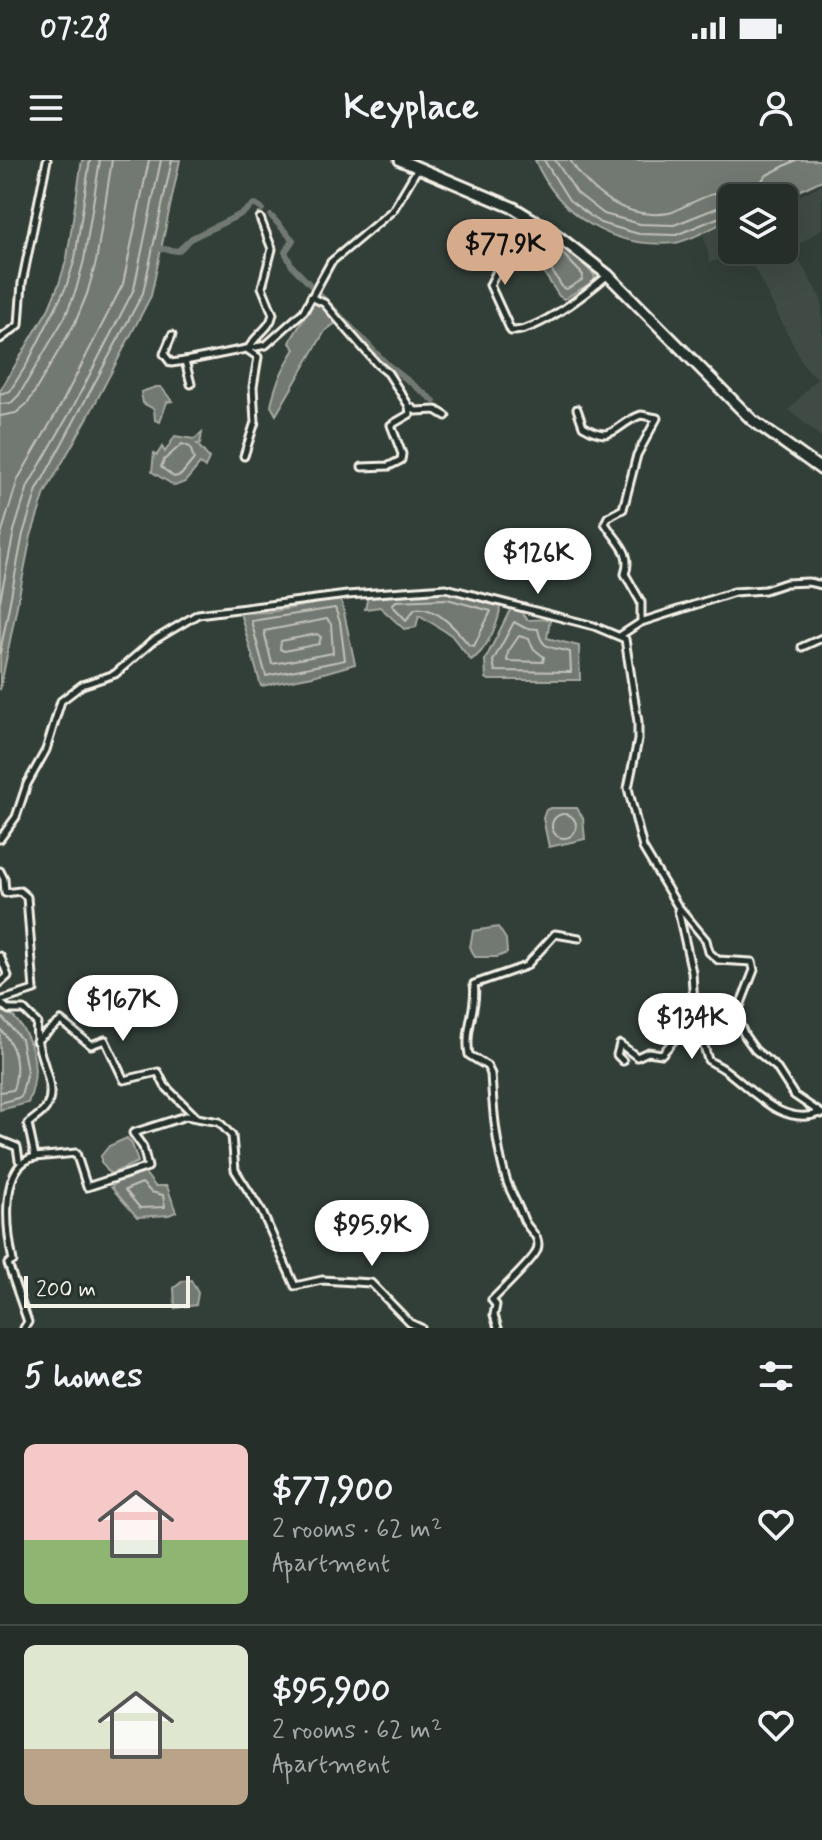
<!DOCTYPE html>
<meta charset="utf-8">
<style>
:root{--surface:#262e2a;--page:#323a36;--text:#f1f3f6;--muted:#a4a8a8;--line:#424a47;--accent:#d6ab8b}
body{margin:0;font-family:Mynerve,sans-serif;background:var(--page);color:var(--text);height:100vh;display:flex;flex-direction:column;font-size:30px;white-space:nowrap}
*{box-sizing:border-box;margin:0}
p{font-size:26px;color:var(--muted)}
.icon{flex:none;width:44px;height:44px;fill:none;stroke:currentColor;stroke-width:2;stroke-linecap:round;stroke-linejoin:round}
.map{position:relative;height:1168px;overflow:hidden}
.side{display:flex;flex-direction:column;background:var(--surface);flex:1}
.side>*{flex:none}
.buttons{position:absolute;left:718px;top:24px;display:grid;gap:16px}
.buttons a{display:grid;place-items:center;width:80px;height:80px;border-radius:12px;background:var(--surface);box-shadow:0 8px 32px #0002,0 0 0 2px var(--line);font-size:40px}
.scale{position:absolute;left:24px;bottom:20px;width:166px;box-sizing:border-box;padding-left:8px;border:4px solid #f4f1e8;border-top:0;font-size:22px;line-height:28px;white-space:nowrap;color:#f4f1e8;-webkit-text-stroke:6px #26332d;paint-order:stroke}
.price{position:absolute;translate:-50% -68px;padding:0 18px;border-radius:28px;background:#fff;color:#222;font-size:26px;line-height:52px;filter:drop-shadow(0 2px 4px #0008)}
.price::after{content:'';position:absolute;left:50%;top:48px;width:24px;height:18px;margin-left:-12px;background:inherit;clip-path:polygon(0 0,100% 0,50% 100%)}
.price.current{background:var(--accent);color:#111}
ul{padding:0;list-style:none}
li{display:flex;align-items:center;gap:24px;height:200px;padding:0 24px}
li+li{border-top:2px solid var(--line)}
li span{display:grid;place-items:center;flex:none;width:224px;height:160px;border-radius:12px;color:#555}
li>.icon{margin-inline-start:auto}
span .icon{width:96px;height:96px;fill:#fffc;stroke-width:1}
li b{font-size:34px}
h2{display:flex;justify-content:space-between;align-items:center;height:96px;padding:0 24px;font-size:34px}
.status{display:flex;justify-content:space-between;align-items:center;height:56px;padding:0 40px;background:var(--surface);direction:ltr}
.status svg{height:22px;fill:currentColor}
header{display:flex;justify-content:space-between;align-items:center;height:104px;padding:0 24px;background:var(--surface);font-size:36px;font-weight:700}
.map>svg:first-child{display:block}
</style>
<div class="status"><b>07:28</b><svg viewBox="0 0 49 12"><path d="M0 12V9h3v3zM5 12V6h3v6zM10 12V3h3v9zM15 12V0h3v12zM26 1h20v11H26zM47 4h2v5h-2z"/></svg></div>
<header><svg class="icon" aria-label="menu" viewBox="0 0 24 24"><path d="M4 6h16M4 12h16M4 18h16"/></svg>Keyplace<svg class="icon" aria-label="person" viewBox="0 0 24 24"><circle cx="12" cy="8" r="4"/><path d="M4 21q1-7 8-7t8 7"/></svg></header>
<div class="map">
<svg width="822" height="1168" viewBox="0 0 822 1168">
<rect width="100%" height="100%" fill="#323e38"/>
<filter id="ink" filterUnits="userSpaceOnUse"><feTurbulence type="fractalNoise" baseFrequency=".0125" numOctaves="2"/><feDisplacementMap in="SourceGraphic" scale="16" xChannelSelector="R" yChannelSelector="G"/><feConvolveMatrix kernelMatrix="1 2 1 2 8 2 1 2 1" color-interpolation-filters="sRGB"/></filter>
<g filter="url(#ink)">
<!-- built -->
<polygon fill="#404b44" points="822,24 822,69 793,88 822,141 822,278 789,250 817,218 804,206 747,94 710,102 703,73 732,63 732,90 784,90 784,44"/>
<!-- water -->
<g fill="#727972" stroke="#a6a9a1" stroke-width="2">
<polygon points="82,0 180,0 151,136 88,257 45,333 31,376 0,530 0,231 49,148 59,124 67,98"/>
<path d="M535 0H822V20L784 38H732V59C716 65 690 81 675 83 613 89 559 56 535 0Z"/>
<polygon points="552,80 566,85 595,116 594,121 564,139 559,136 531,93"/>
<path d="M315 141 323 144 337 162 325 171 276 255 271 246C275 224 283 208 295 189L290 183 292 178Z"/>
<polygon points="156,227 161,227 172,241 167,242 160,262 155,260 154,249 143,243 141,232"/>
<polygon points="202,273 200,284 197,284 209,298 205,308 200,304 185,322 175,326 152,312 154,293 157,295 162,287 165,292 175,276 194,279"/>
<path d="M422 430H448L500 444C501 460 486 492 471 500L451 475 419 455 416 467 404 469 380 447 365 449 368 436Z"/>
<polygon points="341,439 355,504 313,516 261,526 240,453 269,452"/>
<polygon points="511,448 521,452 527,460 550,459 547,478 579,486 580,520 489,520 486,518 485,500"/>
<polygon points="550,648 577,648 583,658 585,679 549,687 543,658 546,650"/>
<polygon points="498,767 506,779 507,793 497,797 475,797 470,787 473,771"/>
<path d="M0 844C31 869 44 904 28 943L0 950Z"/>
<polygon points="127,978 132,984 138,1002 110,1014 101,1002 101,996 109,986"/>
<polygon points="145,1013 155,1026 167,1026 176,1052 169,1055 137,1057 111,1027 117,1022"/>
<polygon points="191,1120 198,1133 196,1145 175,1148 174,1128 183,1121"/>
</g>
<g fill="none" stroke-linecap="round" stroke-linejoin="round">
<!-- shore -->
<g stroke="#c0c1b9" stroke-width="2">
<polyline points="544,0 569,40 600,63 639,74 676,75 732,52"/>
<polyline points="555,0 577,33 604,54 640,64 674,65 732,42"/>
<path d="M570 0C591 34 626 60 669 53 675 52 681 47 687 45 713 32 725 28 752 36L765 16 796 0"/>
<polygon points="554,88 561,92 583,115 582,120 567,129 563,128 543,97 545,92"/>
<polyline points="0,234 10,231 27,204 66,127 75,99 90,0"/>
<polyline points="0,244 11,243 19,235 65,157 76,130 84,100 100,0"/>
<polyline points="0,256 16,253 28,243 75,163 87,134 96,102 112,0"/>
<polygon points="182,284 190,287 194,299 181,315 174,317 161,307 164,300"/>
<polyline points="0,378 18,319 62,243 123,124 149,0"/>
<path d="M447 439 491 451 474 486 469 485C457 470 436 445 415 449L406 460 392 445 396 441Z"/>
<polyline points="0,441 14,371 28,326 72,249 134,129 161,0"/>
<polygon points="335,448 340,462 345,500 266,516 251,461"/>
<polygon points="327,459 331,464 333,493 272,504 264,471"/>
<path d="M514 462 525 468 538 469C542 491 551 486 570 492L571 512 495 511 493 501Z"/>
<polygon points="317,474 321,477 319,484 284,491 280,489 281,481"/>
<polygon points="519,476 529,479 534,489 544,497 543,502 507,501 508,492"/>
<polyline points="0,493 23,374 37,330 143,133 172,0"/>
<circle cx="564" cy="666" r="12"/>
<polyline points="0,855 21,879 27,911 21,937 0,943"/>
<path d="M0 869C16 886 20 907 13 930L0 932"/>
<polygon points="142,1023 151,1032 163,1035 165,1047 140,1048 125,1030"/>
</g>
<!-- canal -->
<g stroke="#727972" stroke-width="6">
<polyline points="271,56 293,80 285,92 292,106 387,204 434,241"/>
<polyline points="156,88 178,91 192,78 243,53 254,44 262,49"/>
</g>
<!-- street casing -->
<g stroke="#f4f1e8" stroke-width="11">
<g id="street">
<path d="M522 56 542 77 499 107 490 125 511 171C538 172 587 133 608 115"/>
<polyline points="311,137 324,143 377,204 388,213 409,246 416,251 436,250 446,256"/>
<polyline points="172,175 164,194 171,203 185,201"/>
<polyline points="0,179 19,165 22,123 47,0"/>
<polyline points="191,224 185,201 266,185 304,151 331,102 393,50 418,8"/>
<path d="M577 249 583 266C615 285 613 265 641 255L657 258 637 295 623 349 608 357 605 363C616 382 633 391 625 414L641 442V462"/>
<path d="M244 296 255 262 253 227 258 197 248 190C254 175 270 170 273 154L262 127 272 89 260 58"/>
<polyline points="362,307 389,306 401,300 402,294 391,265 410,254 409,247"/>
<polyline points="621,475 641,462 734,432 765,430 786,423 808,422 822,425"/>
<polyline points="802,487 822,478"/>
<polyline points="0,679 16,657 27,624 46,590 61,541 82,525 115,514 153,481 198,454 347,435 446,428 594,466 625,479 638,562 638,580 628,628 643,688 677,745 706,780 709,792 718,800 752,802 754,810 736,856 745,876 755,890 776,907 794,935 822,954"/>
<polyline points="0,711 4,719 5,733 20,731 27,737 34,830 0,841"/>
<path d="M678 750 692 812 694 846 706 872 704 886 708 900C714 904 720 906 725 910 752 929 782 968 820 953"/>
<polyline points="0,796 8,816 0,823"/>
<path d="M0 843 9 850H24L37 863C32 890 59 924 47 946 44 953 34 958 28 964L35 997 76 993 87 1027 148 1007 143 987 133 973 186 956 219 962 232 976 235 1010 262 1052 295 1126 322 1120 371 1123 410 1163 421 1168"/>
<polyline points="36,881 61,861 91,885 105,880 124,920 158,912 165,926 195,956"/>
<polyline points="623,901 617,895 620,884 637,897 648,892 662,894 688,864 700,866"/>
<polyline points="0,980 17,987 19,1000"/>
<path d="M24 1168 28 1162 8 1104 13 1101C6 1067 0 1004 35 997"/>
<path d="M498 1168 494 1155 496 1145 492 1140C500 1132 535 1098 537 1090 542 1076 527 1070 523 1058 518 1044 509 1030 506 1019 496 986 493 949 491 914L487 906 469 895C464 869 478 846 474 824L526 806 555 774 579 778"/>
</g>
</g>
<!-- highway casing -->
<g stroke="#f4f1e8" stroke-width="15">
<polyline id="highway" points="400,0 514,48 550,70 608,115 752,260 822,310"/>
</g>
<!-- street -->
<use href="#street" stroke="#26332d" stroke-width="5"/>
<!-- highway -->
<use href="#highway" stroke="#26332d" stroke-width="9"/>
</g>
</g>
</svg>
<div class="buttons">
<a><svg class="icon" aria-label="layers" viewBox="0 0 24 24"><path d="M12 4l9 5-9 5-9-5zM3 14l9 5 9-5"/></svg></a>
</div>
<div class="scale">200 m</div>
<b class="price current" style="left:505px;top:127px">$77.9K</b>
<b class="price" style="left:538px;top:436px">$126K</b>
<b class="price" style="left:123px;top:883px">$167K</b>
<b class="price" style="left:692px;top:901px">$134K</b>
<b class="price" style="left:372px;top:1108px">$95.9K</b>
</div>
<section class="side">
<h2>5 homes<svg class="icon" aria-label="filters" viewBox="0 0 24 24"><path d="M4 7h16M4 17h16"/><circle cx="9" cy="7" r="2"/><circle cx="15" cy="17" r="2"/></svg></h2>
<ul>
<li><span style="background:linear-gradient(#f6c9c9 60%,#8fb573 0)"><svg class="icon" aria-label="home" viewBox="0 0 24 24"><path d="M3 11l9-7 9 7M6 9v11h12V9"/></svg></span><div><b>$77,900</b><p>2 rooms · 62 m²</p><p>Apartment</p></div><svg class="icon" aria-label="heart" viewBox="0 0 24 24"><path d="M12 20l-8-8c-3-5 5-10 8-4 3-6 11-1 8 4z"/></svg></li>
<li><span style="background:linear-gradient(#dfe7d0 65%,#b9a48a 0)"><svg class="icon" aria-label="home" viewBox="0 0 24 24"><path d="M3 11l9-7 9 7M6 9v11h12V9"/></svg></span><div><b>$95,900</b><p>2 rooms · 62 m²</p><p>Apartment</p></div><svg class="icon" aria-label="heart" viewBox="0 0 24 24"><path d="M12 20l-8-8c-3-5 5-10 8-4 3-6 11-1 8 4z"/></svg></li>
</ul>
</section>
